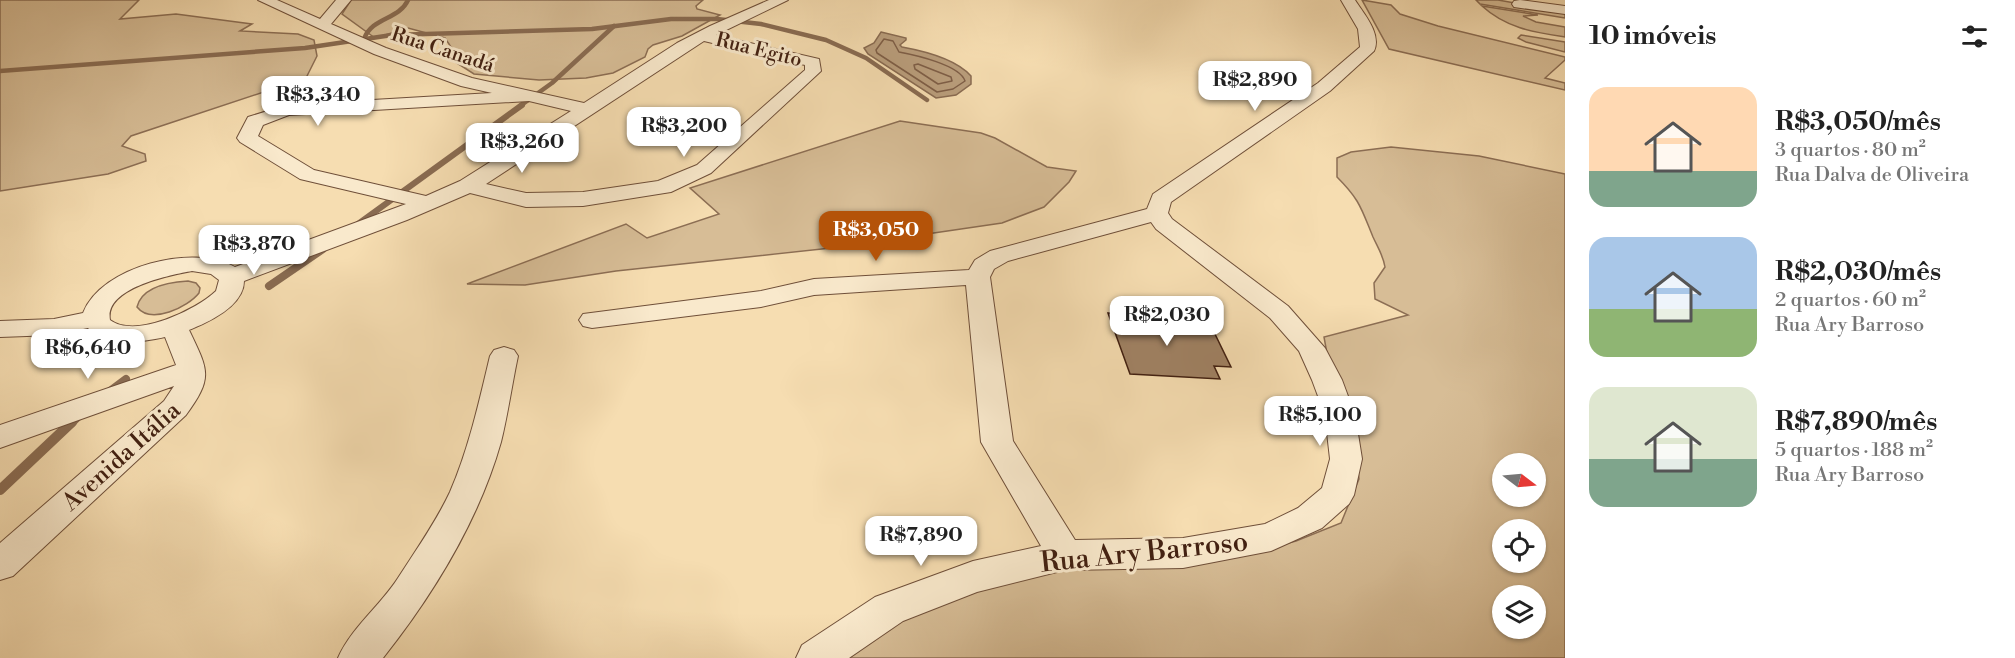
<!DOCTYPE html>
<html lang="pt">
<meta charset="utf-8">
<style>
:root{--surface:#fff;--page:#f2f2f2;--text:#222;--muted:#767676;--accent:#b45309}
body{margin:0;font-family:"Libre Bodoni",serif;background:var(--page);color:var(--text);height:100vh;display:flex;flex-direction:column;font-size:22px;white-space:nowrap}
*{box-sizing:border-box;margin:0}
p{font-size:20px;color:var(--muted)}
.icon{flex:none;width:33px;height:33px;fill:none;stroke:currentColor;stroke-width:2;stroke-linecap:round;stroke-linejoin:round}
.map{position:relative;flex:1;overflow:hidden}
.panel{display:flex;flex-direction:column;background:var(--surface);width:450px}
.panel>*{flex:none}
.needle{width:39px;rotate:106deg}
.fabs{position:absolute;left:1492px;top:453px;display:grid;gap:12px}
.fabs a{display:grid;place-items:center;width:54px;height:54px;border-radius:50%;background:var(--surface);box-shadow:0 2px 4px #0004;font-size:30px}
.price{position:absolute;translate:-50% -51px;padding:0 14px;border-radius:12px;background:#fff;color:#222;font-size:20px;line-height:39px;filter:drop-shadow(0 2px 3px #0008)}
.price::after{content:'';position:absolute;left:50%;top:36px;width:18px;height:14px;margin-left:-9px;background:inherit;clip-path:polygon(0 0,100% 0,50% 100%)}
.price.on{background:var(--accent);color:#fff}
ul{padding:0;list-style:none}
li{display:flex;align-items:center;gap:18px;height:150px;padding:0 24px}
li span{display:grid;place-items:center;flex:none;width:168px;height:120px;border-radius:18px;color:#555}
li>.icon{margin-inline-start:auto}
span .icon{width:72px;height:72px;fill:#fffc;stroke-width:1}
li b{font-size:26px}
h2{display:flex;justify-content:space-between;align-items:center;height:72px;padding:0 24px;font-size:26px}
main{display:flex;flex:1;min-height:0}
.map>svg:first-child{display:block}
</style>
<main>
<div class="map">
<svg width="1565" height="658" viewBox="0 0 1565 658">
<rect width="100%" height="100%" fill="#f6ddb1"/>
<filter id="stains"><feTurbulence type="fractalNoise" baseFrequency=".00333" numOctaves="4"/><feColorMatrix values="0 0 0 0 .2 0 0 0 0 .09 0 0 0 0 .02 0 0 0 .5 -.17"/></filter>
<radialGradient id="worn" r=".72"><stop offset=".6" stop-color="#630" stop-opacity="0"/><stop offset="1" stop-color="#630" stop-opacity=".3"/></radialGradient>
<!-- green -->
<g fill="#d7bd96" stroke="#8c6e54" stroke-width="1.5" fill-rule="evenodd">
<polygon points="0,0 139,0 120,19 176,14 252,24 240,31 298,34 314,40 317,56 306,78 131,136 122,146 145,154 146,161 108,174 0,191"/>
<polygon points="351,0 703,0 696,6 697,9 720,15 682,36 653,45 648,49 645,57 613,73 586,78 539,80 474,74 452,60 455,53 445,38 408,28 375,38 342,14"/>
<polygon points="1362,0 1391,5 1400,14 1438,26 1565,57 1565,60 1545,78 1565,83 1565,90 1389,49"/>
<polygon points="1476,0 1498,0 1565,12 1565,18 1480,4"/>
<path d="M1482 6 1538 15 1523 16 1536 22 1565 27V37C1533 32 1506 28 1482 6Z"/>
<polygon points="1521,35 1565,42 1565,52 1526,42 1518,38"/>
<polygon points="900,121 981,133 995,138 1047,167 1076,171 1069,182 1044,207 1002,223 831,248 616,271 525,285 467,284 626,224 647,238 719,214 690,188"/>
<path d="M1391 147 1479 156 1565 174V658H831L900 613 1045 568 1233 557 1296 541 1341 523 1359 479 1352 421 1328 359 1324 337 1408 315 1375 299 1374 283 1385 267C1383 255 1378 248 1373 237 1361 208 1360 200 1337 177V158L1351 152ZM1503 464H1536V496H1503ZM1503 530H1536V562H1503ZM1503 596H1536V628H1503Z"/>
<path d="M188 281 196 283 200 288 199 293C188 307 151 325 137 307 142 286 171 282 188 281Z"/>
</g>
<!-- water -->
<path fill="#b99d7b" stroke="#896b51" stroke-width="1.5" d="M881 32 906 38V40L900 45 902 47C924 51 956 59 971 76V84L956 95 936 98 868 54 864 48 874 43Z"/>
<g fill="none" stroke-linecap="round" stroke-linejoin="round">
<!-- shore -->
<g stroke="#7e5e46" stroke-width="1.5">
<path d="M884 39 893 41 899 52C915 55 960 65 965 81L953 89 937 92 877 53 876 50Z"/>
<polygon points="918,64 951,77 952,81 938,84 915,69 914,65"/>
</g>
<!-- stream-far3 -->
<g stroke="#896b51" stroke-width="4.5">
<path d="M364 39C372 17 399 20 408 0"/>
<polyline points="0,71 305,48 392,35 592,29 671,19 717,19 761,24 826,40 866,58 927,100"/>
<polyline points="520,106 552,83 614,26"/>
</g>
<!-- stream-far2 -->
<polyline stroke="#896b51" stroke-width="6" points="358,224 522,105"/>
<!-- stream-far1 -->
<g stroke="#896b51" stroke-width="8">
<polyline points="269,286 323,249"/>
<polyline points="110,391 126,379"/>
<polyline points="71,424 79,416"/>
</g>
<!-- stream -->
<polyline stroke="#896b51" stroke-width="10" points="0,490 72,422"/>
</g>
<!-- building -->
<polygon fill="#a08264" stroke="#422011" stroke-width="1.5" points="1108,313 1168,316 1173,326 1212,328 1231,367 1214,366 1220,379 1130,374"/>
<g fill="none" stroke-linecap="round" stroke-linejoin="round">
<!-- street casing -->
<g stroke="#6f4f39" stroke-width="2">
<g id="street">
<path d="M258 0H277L320 19 336 0H351L331 24 386 48 472 78 584 103 677 43 710 26 769 0H788L716 35 819 59 821 71 711 173 671 192 583 206 526 207 470 193 407 220 244 281C244 306 209 322 189 330 208 370 214 377 186 415L13 576 0 580V543L164 401 174 386 0 448V425L176 365 165 337C143 342 104 348 88 328L54 335 0 337V321L54 319 83 313C101 266 194 243 235 267L406 204 300 179 240 142 237 138 248 117 287 105 492 93 461 86 374 54ZM704 41 805 65V70L697 165 658 181 583 192 526 193 486 184ZM529 101 571 111 460 181 426 196 314 170 258 136 263 125 289 115ZM192 271 211 274 219 280 216 291C196 310 136 339 110 320 104 288 170 275 192 271Z"/>
<path d="M1341 0H1355C1364 14 1382 34 1374 51L1330 91 1171 202 1168 213 1172 219 1288 306 1325 348 1342 380 1355 415 1362 459 1354 495 1349 504 1322 528 1271 551 1183 568 1065 570 977 592 903 621 849 658H796L802 645 875 597 973 561 1041 546 981 442 966 285 814 295 761 307 592 328 583 326 579 320 583 314 761 291 814 279 969 270 975 260 990 251 1147 209 1153 194 1318 83 1360 47 1358 29ZM1151 222 1156 229 1270 318 1299 351 1312 380 1325 415 1330 459 1322 488 1298 508 1265 524 1183 538 1075 540 1013 441 990 277 994 269 1008 261Z"/>
<polygon points="1520,0 1565,6 1565,14 1514,7 1512,4 1514,1"/>
<path d="M504 347 514 350 518 356C512 384 508 414 501 442 479 520 433 595 383 658H338C351 628 380 606 398 578 416 550 436 522 450 492 469 448 479 402 490 356L494 350Z"/>
</g>
</g>
<!-- street -->
<use href="#street" fill="#f9e9cc" fill-rule="evenodd"/>
</g>
<g text-anchor="middle" stroke-width="6" stroke-linejoin="round" paint-order="stroke">
<!-- far-street labels -->
<g font-size="20" fill="#422011" stroke="#f9e9cc">
<text transform="translate(443 49) rotate(18)" y="7">Rua Canadá</text>
<text transform="translate(759 49) rotate(14)" y="7">Rua Egito</text>
</g>
<!-- street labels -->
<g font-size="24" fill="#422011" stroke="#f9e9cc">
<text transform="translate(121 456) rotate(-42)" y="8">Avenida Itália</text>
</g>
<!-- near-street labels -->
<g font-size="28" fill="#422011" stroke="#f9e9cc">
<text transform="translate(1144 551) rotate(-6)" y="10">Rua Ary Barroso</text>
</g>
</g>
<rect width="100%" height="100%" filter="url(#stains)"/>
<rect width="100%" height="100%" fill="url(#worn)"/>
</svg>
<div class="fabs">
<a><svg class="needle" viewBox="-14 -14 28 28"><path d="M0-13l5 13h-10z" fill="#e53935"/><path d="M0 13l5-13h-10z" fill="#767676"/></svg></a>
<a><svg class="icon" aria-label="locate" viewBox="0 0 24 24"><circle cx="12" cy="12" r="6"/><path d="M12 2v4M12 18v4M2 12h4M18 12h4"/></svg></a>
<a><svg class="icon" aria-label="layers" viewBox="0 0 24 24"><path d="M12 4l9 5-9 5-9-5zM3 14l9 5 9-5"/></svg></a>
</div>
<b class="price" style="left:1255px;top:112px">R$2,890</b>
<b class="price" style="left:318px;top:127px">R$3,340</b>
<b class="price" style="left:684px;top:158px">R$3,200</b>
<b class="price" style="left:522px;top:174px">R$3,260</b>
<b class="price on" style="left:876px;top:262px">R$3,050</b>
<b class="price" style="left:254px;top:276px">R$3,870</b>
<b class="price" style="left:1167px;top:347px">R$2,030</b>
<b class="price" style="left:88px;top:380px">R$6,640</b>
<b class="price" style="left:1320px;top:447px">R$5,100</b>
<b class="price" style="left:921px;top:567px">R$7,890</b>
</div>
<section class="panel">
<h2>10 imóveis<svg class="icon" aria-label="filters" viewBox="0 0 24 24"><path d="M4 7h16M4 17h16"/><circle cx="9" cy="7" r="2"/><circle cx="15" cy="17" r="2"/></svg></h2>
<ul>
<li><span style="background:linear-gradient(#ffd9b3 70%,#7fa58c 0)"><svg class="icon" aria-label="home" viewBox="0 0 24 24"><path d="M3 11l9-7 9 7M6 9v11h12V9"/></svg></span><div><b>R$3,050/mês</b><p>3 quartos · 80 m²</p><p>Rua Dalva de Oliveira</p></div></li>
<li><span style="background:linear-gradient(#a9c7e8 60%,#8fb573 0)"><svg class="icon" aria-label="home" viewBox="0 0 24 24"><path d="M3 11l9-7 9 7M6 9v11h12V9"/></svg></span><div><b>R$2,030/mês</b><p>2 quartos · 60 m²</p><p>Rua Ary Barroso</p></div></li>
<li><span style="background:linear-gradient(#dfe7d0 60%,#7fa58c 0)"><svg class="icon" aria-label="home" viewBox="0 0 24 24"><path d="M3 11l9-7 9 7M6 9v11h12V9"/></svg></span><div><b>R$7,890/mês</b><p>5 quartos · 188 m²</p><p>Rua Ary Barroso</p></div></li>
</ul>
</section>
</main>
